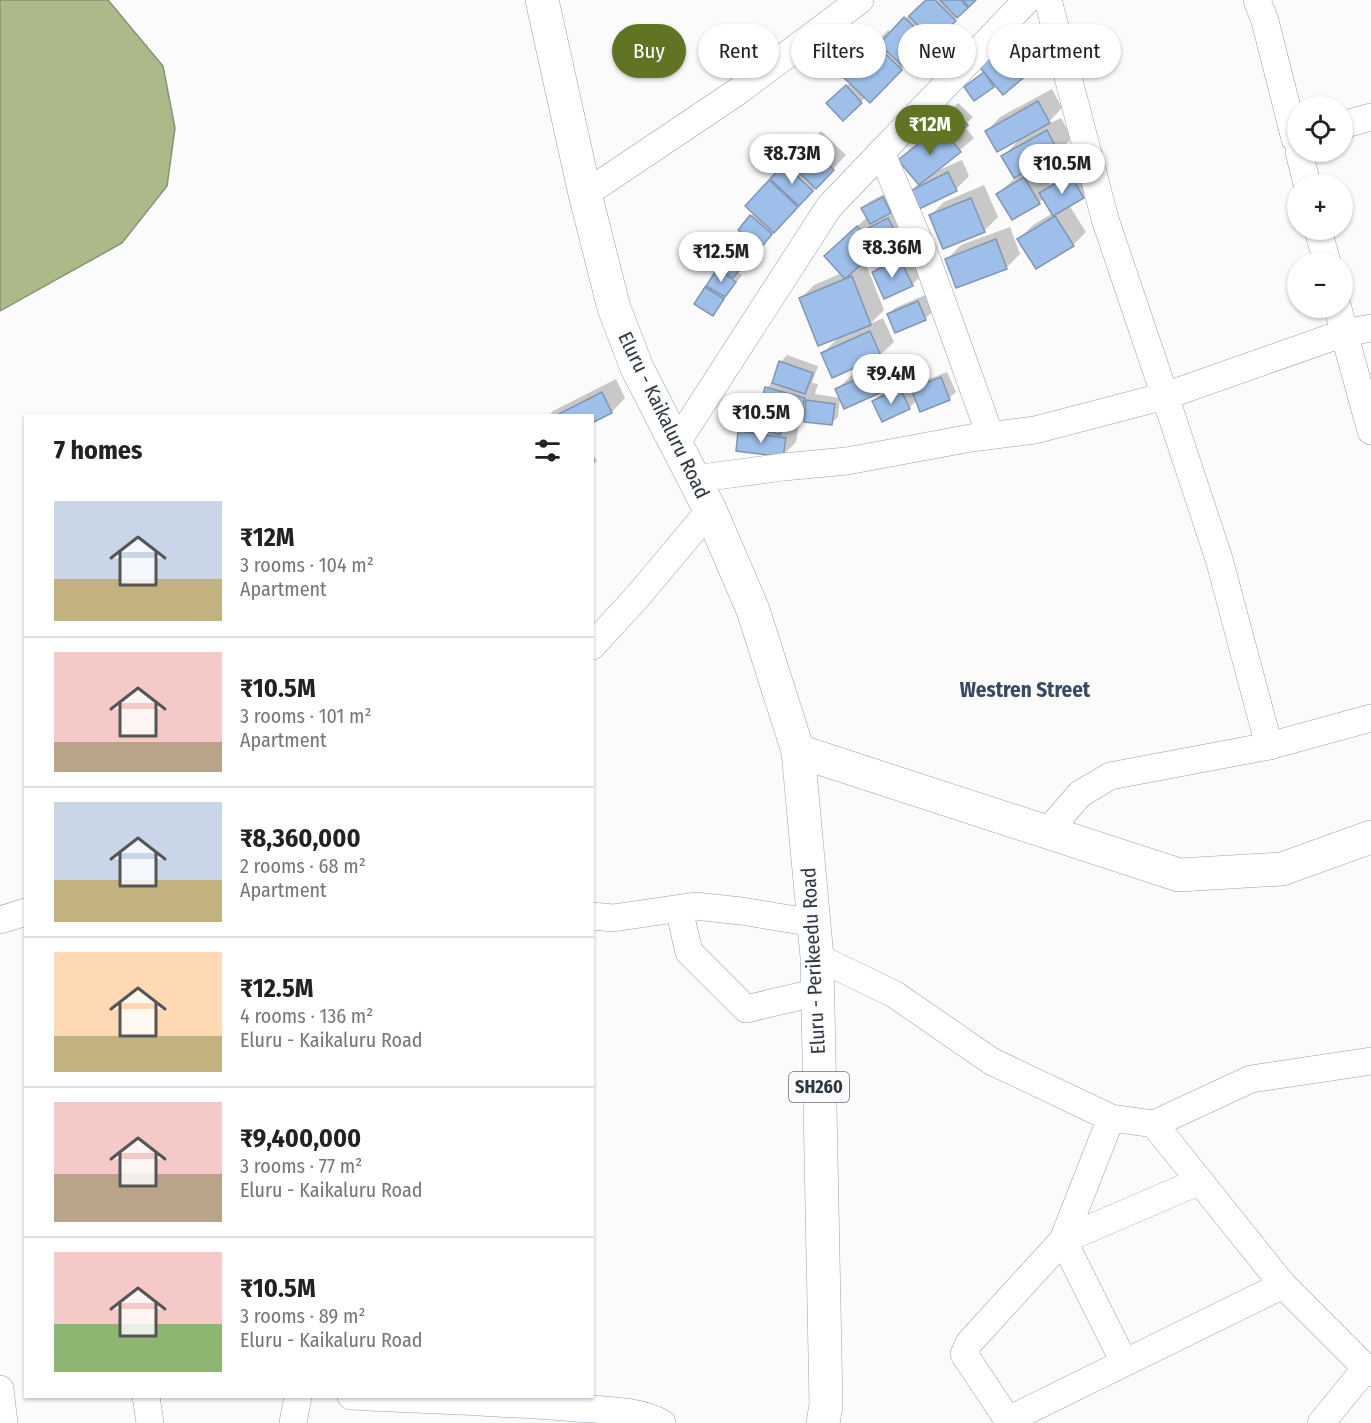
<!DOCTYPE html>
<meta charset="utf-8">
<style>
:root{--surface:#fff;--page:#f2f2f2;--text:#222;--muted:#767676;--line:#e0e0e0;--accent:#607423}
body{margin:0;font-family:"Fira Sans Condensed",sans-serif;background:var(--page);color:var(--text);height:100vh;display:flex;flex-direction:column;font-size:22px;white-space:nowrap}
*{box-sizing:border-box;margin:0}
p{font-size:20px;color:var(--muted)}
.icon{flex:none;width:33px;height:33px;fill:none;stroke:currentColor;stroke-width:2;stroke-linecap:round;stroke-linejoin:round}
.map{position:relative;flex:1;overflow:hidden}
.panel{position:absolute;left:24px;top:414px;width:570px;height:984px;display:flex;flex-direction:column;background:var(--surface);border-radius:0px;box-shadow:0 2px 4px #0004}
.panel>*{flex:none}
.top-card{position:absolute;left:612px;top:24px;width:570px;height:54px;display:flex;gap:12px}
.tools{position:absolute;left:1287px;top:96px;display:grid;gap:12px}
.tools a{display:grid;place-items:center;width:66px;height:66px;border-radius:50%;background:var(--surface);box-shadow:0 2px 4px #0004;font-size:30px}
.price{position:absolute;translate:-50% -51px;padding:0 14px;border-radius:21px;background:#fff;color:#222;font-size:20px;line-height:39px;filter:drop-shadow(0 2px 3px #0008)}
.price::after{content:'';position:absolute;left:50%;top:36px;width:18px;height:14px;margin-left:-9px;background:inherit;clip-path:polygon(0 0,100% 0,50% 100%)}
.price.current{background:var(--accent);color:#fff}
ul{padding:0;list-style:none}
li{display:flex;align-items:center;gap:18px;height:150px;padding:0 30px}
li+li{border-top:2px solid var(--line)}
li span{display:grid;place-items:center;flex:none;width:168px;height:120px;border-radius:0px;color:#555}
li>.icon{margin-inline-start:auto}
span .icon{width:72px;height:72px;fill:#fffc;stroke-width:1}
li b{font-size:26px}
h2{display:flex;justify-content:space-between;align-items:center;height:72px;padding:0 30px;font-size:26px}
.pill{padding:0 21px;border-radius:27px;background:var(--surface);box-shadow:0 2px 4px #0004;font-size:21px;line-height:54px}
.pill.current{background:var(--accent);color:#fff}
.map>svg:first-child{display:block}
</style>
<div class="map">
<svg width="1371" height="1423" viewBox="0 0 1371 1423">
<rect width="100%" height="100%" fill="#fbfbfb"/>
<!-- water -->
<polygon fill="#abba88" stroke="#859273" stroke-width="1.5" points="0,0 108,0 163,66 175,128 167,186 122,243 0,311"/>
<!-- shadow -->
<g fill="#0003">
<polygon points="927,0 974,0 954,20 932,38 870,101 866,97 843,119 829,103 851,82 875,44 888,30 891,33 919,5 921,7"/>
<polygon points="1022,26 1047,55 1033,68 995,83 974,99 966,87 985,71 993,51"/>
<polygon points="1052,89 1062,108 1046,125 1061,118 1072,138 1058,152 1037,163 1050,185 1084,162 1096,183 1083,197 1069,205 1086,232 1073,245 1019,239 1033,225 1053,213 1044,197 1039,203 998,194 1015,178 1003,156 1020,139 987,131 1000,117"/>
<polygon points="958,103 973,117 964,126 974,138 934,172 962,160 969,176 956,189 910,192 919,183 900,160 941,125 939,122"/>
<polygon points="821,131 846,155 767,240 751,216 754,213 747,206"/>
<polygon points="984,185 998,217 984,231 930,216 944,202"/>
<polygon points="890,191 897,205 885,217 895,212 905,232 899,238 880,247 879,246 855,268 866,264 884,310 870,324 883,318 894,342 880,355 823,353 841,335 801,298 814,285 842,273 840,243 867,217 863,209 869,202"/>
<polygon points="1010,227 1020,254 1007,267 957,286 947,259 961,245"/>
<polygon points="734,232 756,249 737,272 742,275 713,314 696,303 721,267 728,238"/>
<polygon points="914,246 925,271 912,285 873,272 887,258"/>
<polygon points="925,295 932,312 925,319 889,314 895,308"/>
<polygon points="787,355 818,366 812,383 818,384 815,394 840,398 838,417 831,423 806,411 799,419 789,416 787,423 799,424 796,442 782,456 740,432 753,418 761,419 767,410 767,388 774,380 781,362"/>
<polygon points="898,355 906,372 892,385 845,407 837,389 851,376"/>
<polygon points="947,372 956,392 949,398 917,400 909,408 874,401 881,394 907,383 911,392 919,383"/>
<polygon points="616,379 625,398 612,412 592,421 592,416 548,416 553,411"/>
<polygon points="592,452 597,461 592,466"/>
</g>
<!-- building -->
<g fill="#9dbfe9" stroke="#8196b1" stroke-width="1.5">
<polygon points="926,0 935,0 956,21 933,42 909,16"/>
<polygon points="940,0 961,0 968,8 957,18"/>
<polygon points="963,0 976,0 969,7"/>
<polygon points="904,17 930,42 905,68 879,44"/>
<polygon points="1008,38 1034,69 1003,95 977,64"/>
<polygon points="874,43 902,70 870,103 842,76"/>
<polygon points="984,72 994,87 974,101 964,87"/>
<polygon points="846,85 862,103 843,121 826,103"/>
<polygon points="1038,101 1050,123 997,152 985,131"/>
<polygon points="951,108 968,125 953,139 937,122"/>
<polygon points="940,126 961,152 919,185 898,160"/>
<polygon points="1047,130 1059,153 1014,178 1001,156"/>
<polygon points="807,143 834,170 816,189 789,162"/>
<polygon points="784,164 813,191 799,206 770,179"/>
<polygon points="948,172 957,191 917,210 908,192"/>
<polygon points="1070,175 1084,198 1053,216 1039,193"/>
<polygon points="1024,177 1040,204 1012,220 996,194"/>
<polygon points="769,180 798,207 774,233 745,206"/>
<polygon points="883,197 891,213 870,224 861,208"/>
<polygon points="971,198 985,232 943,249 929,215"/>
<polygon points="750,215 772,234 760,249 738,230"/>
<polygon points="1055,216 1074,246 1036,269 1017,239"/>
<polygon points="888,218 899,239 879,249 868,228"/>
<polygon points="857,226 878,249 845,279 824,256"/>
<polygon points="727,237 751,256 733,278 708,259"/>
<polygon points="996,239 1007,269 956,288 945,259"/>
<polygon points="900,259 913,286 884,299 872,272"/>
<polygon points="717,269 736,282 725,297 706,286"/>
<polygon points="852,276 871,325 818,346 799,298"/>
<polygon points="705,287 724,299 713,316 694,304"/>
<polygon points="918,301 926,320 895,333 887,314"/>
<polygon points="870,331 881,356 832,378 821,353"/>
<polygon points="779,361 813,373 805,394 772,383"/>
<polygon points="884,367 893,387 844,409 835,389"/>
<polygon points="941,377 950,400 920,412 911,389"/>
<polygon points="765,387 805,398 799,420 759,410"/>
<polygon points="900,388 910,409 882,422 872,401"/>
<polygon points="602,392 612,413 592,423 592,416 555,416"/>
<polygon points="806,400 835,404 832,425 804,422"/>
<polygon points="762,413 785,421 780,435 757,428"/>
<polygon points="738,431 786,438 783,457 736,451"/>
</g>
<g fill="none" stroke-linecap="round" stroke-linejoin="round">
<!-- minor casing -->
<g stroke="#8ea3be" stroke-width="28">
<g id="minor">
<polyline points="1257,0 1265,21 1295,139 1298,139"/>
<polyline points="1342,125 1371,117"/>
<polyline points="881,152 929,265 990,435"/>
<polyline points="1299,152 1307,184"/>
<polyline points="585,194 737,92 860,0"/>
<polyline points="1318,230 1327,262"/>
<polyline points="1338,308 1344,333 1371,328"/>
<polyline points="676,444 829,207 1027,0"/>
<polyline points="694,479 783,467 847,461 971,438 1035,430 1165,396 1105,219 1048,0"/>
<polyline points="592,646 638,596 710,510"/>
<polyline points="1269,746 1219,559 1165,396 1344,333 1371,431"/>
<polyline points="1046,833 1080,794 1110,776 1269,746 1371,718"/>
<polyline points="679,909 689,952 746,1009 818,992"/>
<polyline points="592,916 613,918 695,906 741,911 814,923"/>
<polyline points="0,920 26,912"/>
<polyline points="817,957 894,994 991,1061 1111,1118 1154,1124"/>
<polyline points="1371,1061 1251,1079 1154,1124 1283,1285 1371,1373"/>
<polyline points="1111,1118 1063,1240 969,1343 964,1354 1008,1420 1283,1285"/>
<polyline points="1124,1362 1063,1240 1200,1181"/>
<polyline points="0,1389 4,1423"/>
<polyline points="146,1396 150,1423"/>
<path d="M351 1396C426 1400 501 1402 576 1408 602 1410 640 1410 662 1423"/>
<polyline points="293,1423 298,1396"/>
<polyline points="1321,1423 1366,1368"/>
</g>
</g>
<!-- secondary casing -->
<g stroke="#8ea3be" stroke-width="34">
<polyline id="secondary" points="542,0 585,194 614,308 637,368 710,510 753,610 798,751 1179,875 1282,869 1371,837"/>
</g>
<!-- primary casing -->
<g stroke="#8ea3be" stroke-width="34">
<polyline id="primary" points="798,751 817,957 826,1405 823,1423"/>
</g>
<!-- minor -->
<use href="#minor" stroke="#fff" stroke-width="27"/>
<!-- secondary -->
<use href="#secondary" stroke="#fff" stroke-width="33"/>
<!-- primary -->
<use href="#primary" stroke="#fff" stroke-width="33"/>
</g>
<g text-anchor="middle" stroke-width="5" stroke-linejoin="round" paint-order="stroke">
<!-- shield labels -->
<rect fill="#fbfbfb" stroke="#6b7179" stroke-width="1.5" x="789" y="1072" width="60" height="30" rx="4.5"/>
<g font-size="18" font-weight="bold" fill="#2d3641">
<text x="819" y="1093">SH260</text>
</g>
<!-- street labels -->
<g font-size="20" fill="#2d3641" stroke="#fbfbfb">
<text transform="translate(664 415) rotate(64)" y="7">Eluru - Kaikaluru Road</text>
<text transform="translate(813 961) rotate(-93)" y="7">Eluru - Perikeedu Road</text>
</g>
<!-- neighbourhood labels -->
<g font-size="21" font-weight="bold" fill="#374a61" stroke="#fbfbfb">
<text x="1025" y="697">Westren Street</text>
</g>
</g>
</svg>
<div class="tools">
<a><svg class="icon" aria-label="locate" viewBox="0 0 24 24"><circle cx="12" cy="12" r="6"/><path d="M12 2v4M12 18v4M2 12h4M18 12h4"/></svg></a>
<a>+</a>
<a>−</a>
</div>
<b class="price current" style="left:930px;top:156px">₹12M</b>
<b class="price" style="left:792px;top:185px">₹8.73M</b>
<b class="price" style="left:1062px;top:195px">₹10.5M</b>
<b class="price" style="left:892px;top:279px">₹8.36M</b>
<b class="price" style="left:721px;top:283px">₹12.5M</b>
<b class="price" style="left:891px;top:405px">₹9.4M</b>
<b class="price" style="left:761px;top:444px">₹10.5M</b>
<div class="top-card">
<a class="pill current">Buy</a>
<a class="pill">Rent</a>
<a class="pill">Filters</a>
<a class="pill">New</a>
<a class="pill">Apartment</a>
</div>
<section class="panel">
<h2>7 homes<svg class="icon" aria-label="filters" viewBox="0 0 24 24"><path d="M4 7h16M4 17h16"/><circle cx="9" cy="7" r="2"/><circle cx="15" cy="17" r="2"/></svg></h2>
<ul>
<li><span style="background:linear-gradient(#c9d6e8 65%,#c2b280 0)"><svg class="icon" aria-label="home" viewBox="0 0 24 24"><path d="M3 11l9-7 9 7M6 9v11h12V9"/></svg></span><div><b>₹12M</b><p>3 rooms · 104 m²</p><p>Apartment</p></div></li>
<li><span style="background:linear-gradient(#f6c9c9 75%,#b9a48a 0)"><svg class="icon" aria-label="home" viewBox="0 0 24 24"><path d="M3 11l9-7 9 7M6 9v11h12V9"/></svg></span><div><b>₹10.5M</b><p>3 rooms · 101 m²</p><p>Apartment</p></div></li>
<li><span style="background:linear-gradient(#c9d6e8 65%,#c2b280 0)"><svg class="icon" aria-label="home" viewBox="0 0 24 24"><path d="M3 11l9-7 9 7M6 9v11h12V9"/></svg></span><div><b>₹8,360,000</b><p>2 rooms · 68 m²</p><p>Apartment</p></div></li>
<li><span style="background:linear-gradient(#ffd9b3 70%,#c2b280 0)"><svg class="icon" aria-label="home" viewBox="0 0 24 24"><path d="M3 11l9-7 9 7M6 9v11h12V9"/></svg></span><div><b>₹12.5M</b><p>4 rooms · 136 m²</p><p>Eluru - Kaikaluru Road</p></div></li>
<li><span style="background:linear-gradient(#f6c9c9 60%,#b9a48a 0)"><svg class="icon" aria-label="home" viewBox="0 0 24 24"><path d="M3 11l9-7 9 7M6 9v11h12V9"/></svg></span><div><b>₹9,400,000</b><p>3 rooms · 77 m²</p><p>Eluru - Kaikaluru Road</p></div></li>
<li><span style="background:linear-gradient(#f6c9c9 60%,#8fb573 0)"><svg class="icon" aria-label="home" viewBox="0 0 24 24"><path d="M3 11l9-7 9 7M6 9v11h12V9"/></svg></span><div><b>₹10.5M</b><p>3 rooms · 89 m²</p><p>Eluru - Kaikaluru Road</p></div></li>
</ul>
</section>
</div>
